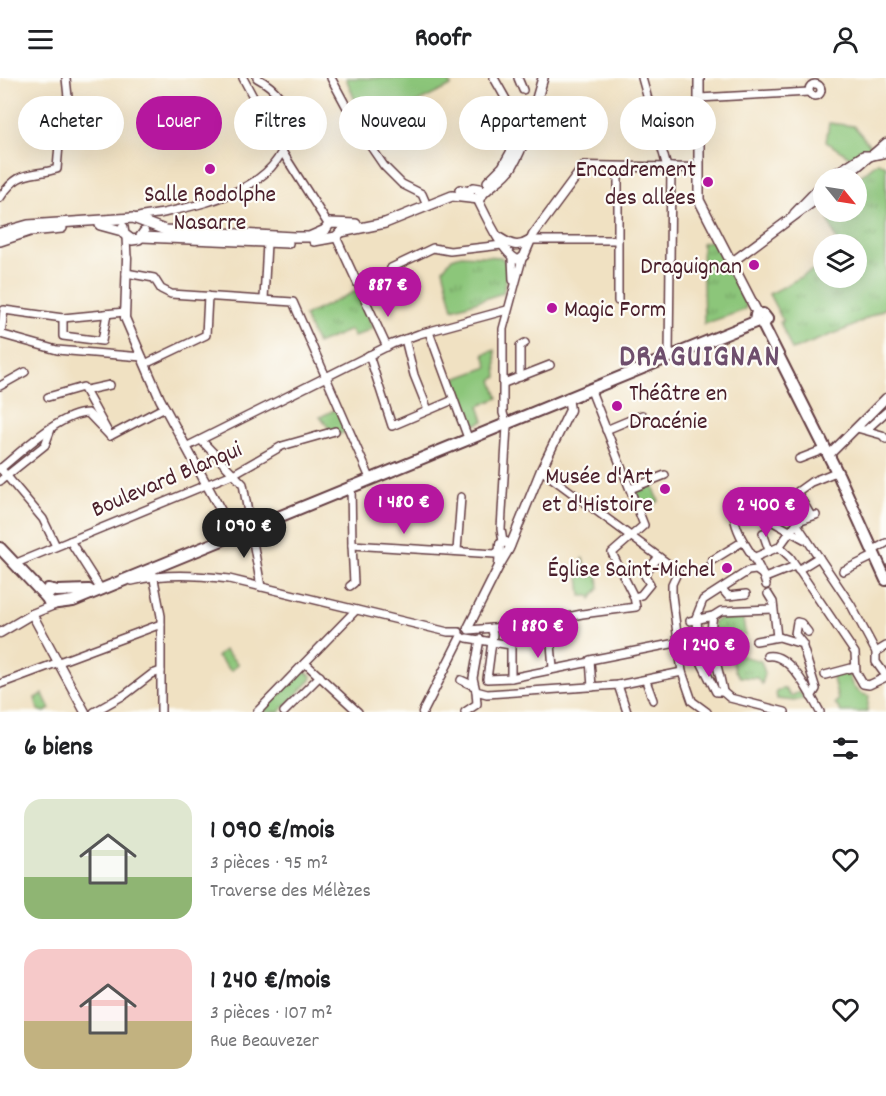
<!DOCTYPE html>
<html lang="fr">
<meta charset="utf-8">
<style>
:root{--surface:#fff;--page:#f2f2f2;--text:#202124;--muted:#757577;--accent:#b5179e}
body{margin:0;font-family:Dekko,sans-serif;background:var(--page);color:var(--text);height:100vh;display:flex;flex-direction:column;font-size:22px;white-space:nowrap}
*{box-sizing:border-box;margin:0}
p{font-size:20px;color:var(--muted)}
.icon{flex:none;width:33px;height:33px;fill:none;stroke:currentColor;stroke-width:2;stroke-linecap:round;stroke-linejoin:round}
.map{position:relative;height:634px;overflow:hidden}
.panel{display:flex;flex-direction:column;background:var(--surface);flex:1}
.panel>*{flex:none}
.guide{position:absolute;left:18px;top:18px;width:850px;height:54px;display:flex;gap:12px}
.needle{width:39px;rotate:120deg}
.controls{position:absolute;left:813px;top:90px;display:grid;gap:12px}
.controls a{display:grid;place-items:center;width:54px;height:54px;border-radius:50%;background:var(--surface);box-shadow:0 6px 24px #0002;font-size:30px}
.price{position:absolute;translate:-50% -51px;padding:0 14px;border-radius:21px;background:var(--accent);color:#fff;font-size:20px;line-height:39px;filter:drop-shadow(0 2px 3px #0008)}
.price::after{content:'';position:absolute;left:50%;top:36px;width:18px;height:14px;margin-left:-9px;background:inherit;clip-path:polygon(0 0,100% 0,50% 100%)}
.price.on{background:#222;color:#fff}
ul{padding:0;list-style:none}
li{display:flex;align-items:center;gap:18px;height:150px;padding:0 24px}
li span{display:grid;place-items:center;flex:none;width:168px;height:120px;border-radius:18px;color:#555}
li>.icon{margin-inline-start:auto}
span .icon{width:72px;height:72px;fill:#fffc;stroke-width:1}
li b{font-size:26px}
h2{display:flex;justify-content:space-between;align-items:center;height:72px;padding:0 24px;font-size:26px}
.pill{padding:0 21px;border-radius:27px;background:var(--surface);box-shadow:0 6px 24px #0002;font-size:21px;line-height:54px}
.pill.on{background:var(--accent);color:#fff}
header{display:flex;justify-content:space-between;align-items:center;height:78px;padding:0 24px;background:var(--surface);font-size:27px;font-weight:700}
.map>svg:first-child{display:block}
</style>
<header><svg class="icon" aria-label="menu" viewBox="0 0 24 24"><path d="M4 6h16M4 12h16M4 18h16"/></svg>Roofr<svg class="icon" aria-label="person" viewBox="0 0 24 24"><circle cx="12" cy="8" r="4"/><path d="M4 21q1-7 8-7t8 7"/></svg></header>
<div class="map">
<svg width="886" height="634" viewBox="0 0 886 634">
<defs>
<pattern id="park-tufts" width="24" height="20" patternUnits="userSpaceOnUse" patternTransform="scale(1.5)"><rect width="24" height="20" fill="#8cc67a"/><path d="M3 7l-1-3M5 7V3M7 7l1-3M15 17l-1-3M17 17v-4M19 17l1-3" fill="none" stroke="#74a064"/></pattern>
</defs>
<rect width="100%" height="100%" fill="#fdfcf7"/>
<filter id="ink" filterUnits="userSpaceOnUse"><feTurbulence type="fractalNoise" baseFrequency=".0167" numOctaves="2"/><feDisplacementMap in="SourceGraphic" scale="12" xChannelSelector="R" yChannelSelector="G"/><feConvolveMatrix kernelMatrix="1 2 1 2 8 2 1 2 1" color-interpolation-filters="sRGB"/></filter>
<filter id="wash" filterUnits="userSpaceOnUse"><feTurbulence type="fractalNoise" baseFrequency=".008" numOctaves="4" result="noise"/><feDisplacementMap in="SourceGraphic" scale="24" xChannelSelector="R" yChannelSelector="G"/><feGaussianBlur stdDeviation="1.35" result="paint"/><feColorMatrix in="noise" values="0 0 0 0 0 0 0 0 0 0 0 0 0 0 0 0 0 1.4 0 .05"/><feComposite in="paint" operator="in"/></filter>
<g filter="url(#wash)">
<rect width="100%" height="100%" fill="#f0e1c2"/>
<!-- green -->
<g fill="#8cc67a" stroke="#6b7252" stroke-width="1.5">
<polygon points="346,0 448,0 451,8 370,48 354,20"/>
<polygon points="829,45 854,48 872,70 853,81 826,64"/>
<polygon points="495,272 497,299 492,302 498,320 479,328 484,343 470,349 452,302 488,289 484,276"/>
<polygon points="338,330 347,353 335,358 320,339"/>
<polygon points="583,481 589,497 598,497 599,510 591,521 590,518 581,518 579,498"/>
<polygon points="224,572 238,586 231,593 217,579"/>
<polygon points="302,592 312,598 311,602 279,634 261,634"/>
<path d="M849 593C849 606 856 615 869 618L867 634H841L835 625 838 622 832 596Z"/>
<polygon points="784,610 791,618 799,614 805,620 794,623 777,621 776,614"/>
<polygon points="43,616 50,631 45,634 38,632 35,620"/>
</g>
<!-- park -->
<g fill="url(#park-tufts)" stroke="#6b7252" stroke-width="1.5">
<path d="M878 84 886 88V230L851 249 792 272 780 244 783 243 769 216C789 207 804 196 823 187L824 200H856V166H838L829 143 832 134H856L857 101Z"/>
<polygon points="713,162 746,227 745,232 704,246 702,165"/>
<polygon points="461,177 501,179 509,189 503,215 453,231 443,191 452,180"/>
<polygon points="356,213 373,250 354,259 350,252 317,266 304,238"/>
<polygon points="652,405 659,423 641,436 632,413"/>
<polygon points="736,536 742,537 746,558 737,555 728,560 721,552 714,552 713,544 722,540 732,541"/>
<polygon points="736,556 738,577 761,583 765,595 762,606 757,600 740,599 735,593 727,563"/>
</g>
</g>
<g filter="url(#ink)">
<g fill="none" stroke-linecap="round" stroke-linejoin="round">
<!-- minor casing -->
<g stroke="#633c42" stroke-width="10">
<g id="minor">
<polyline points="243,0 283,75 328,146"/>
<polyline points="331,0 358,50 384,88 402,106 422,116 425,123"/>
<polyline points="494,0 516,39 522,45"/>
<polyline points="518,0 523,12"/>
<polyline points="642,0 667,89"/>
<circle cx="815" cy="12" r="6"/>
<polyline points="699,20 809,14"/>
<polyline points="828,100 863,77 872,77"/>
<path d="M0 120C19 91 29 99 57 91L61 42 68 19 66 0"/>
<polyline points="794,135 824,104"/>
<path d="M135 140C144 137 154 137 163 135 212 124 285 109 289 47 290 26 274 9 257 0"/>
<polyline points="126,159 127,180"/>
<polyline points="336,159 387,269"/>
<polyline points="530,162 618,162"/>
<polyline points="512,180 513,202"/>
<polyline points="126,195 154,200 161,211 171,216 293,224 370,400"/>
<polyline points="363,213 387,204 391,190 433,170 450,173 502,167"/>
<polyline points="264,221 267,165"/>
<polyline points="618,223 618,89"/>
<polyline points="63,240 63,258 102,263 107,236"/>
<polyline points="429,254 468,360"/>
<polyline points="0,256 57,272 142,279"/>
<polyline points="1,256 4,232 63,240 125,234"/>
<polyline points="405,261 414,297 428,332"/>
<polyline points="369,277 392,348 453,322"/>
<polyline points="669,279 671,89"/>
<polyline points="145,286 206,257 208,218"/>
<polyline points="520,299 520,268 525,265"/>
<polyline points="504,305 550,287"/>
<polyline points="0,308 25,294"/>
<polyline points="87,312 110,307"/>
<polyline points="48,319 83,309 110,358"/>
<polyline points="857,350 882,357 886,361"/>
<polyline points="606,352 642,337"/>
<polyline points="866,352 886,334"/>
<polyline points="201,362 243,406 261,509"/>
<polyline points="186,369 392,266 419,256 507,232"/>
<polyline points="799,381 825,371"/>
<polyline points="0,390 43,441 56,468"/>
<path d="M0 391C21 374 60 335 88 335L110 358 165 329"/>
<polyline points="541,392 678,493 672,506 672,517 682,594 692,623 707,634"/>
<polyline points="0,403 45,367 51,351"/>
<polyline points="351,407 352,467 495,476 500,472"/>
<polyline points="630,411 665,397"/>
<polyline points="816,437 798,443 798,448 851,527 876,574 876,584 886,598"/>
<path d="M734 438C738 465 760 481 766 507"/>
<polyline points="811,438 797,414 811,404 836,394"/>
<polyline points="775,445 804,461"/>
<polyline points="763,455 769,472"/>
<polyline points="70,463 100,510"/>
<polyline points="503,464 501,451 507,348 503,335 503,251 522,181"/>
<polyline points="779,469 790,479 855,575 856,594 863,606 869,607 886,599"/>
<polyline points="457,473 461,419"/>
<polyline points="872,473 886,465"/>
<polyline points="753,480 779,469 798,443"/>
<polyline points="711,483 742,464"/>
<polyline points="14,486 235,395 282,368 335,353"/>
<polyline points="798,492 819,479"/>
<polyline points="843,493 874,478"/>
<polyline points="153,496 161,538 161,634"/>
<polyline points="765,500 795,488"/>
<path d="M132 503C165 495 196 497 229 501L448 554H459"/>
<polyline points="350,508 354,505 352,467"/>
<polyline points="723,512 728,518 746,516"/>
<polyline points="768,516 773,524 777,559"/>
<polyline points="634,519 641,517 650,506 644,496 659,479"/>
<path d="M713 538C707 565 719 588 723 614"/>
<polyline points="695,542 703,522 748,493 756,492 763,497"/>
<polyline points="697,542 700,582 716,614 723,614 730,620 785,634"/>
<polyline points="690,543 713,538 721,533 773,531"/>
<polyline points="491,550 493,556 487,601 511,600 590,584"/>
<polyline points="469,552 530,547 582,536 636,529 634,519 612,475 644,447 590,310"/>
<polyline points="467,560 511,567 511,600"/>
<polyline points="480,561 473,600 476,613 487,616 618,607 682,594"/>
<polyline points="756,563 779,559 802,566 816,611 811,619"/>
<polyline points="551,566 553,590"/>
<polyline points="803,566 795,556 797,544 801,545 808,554"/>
<polyline points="876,574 886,568"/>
<path d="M767 578C790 574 810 616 820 634"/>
<polyline points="305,585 358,634"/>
<polyline points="825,597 855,589"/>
<polyline points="461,602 474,608"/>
<polyline points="646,603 653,622"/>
<polyline points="0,606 161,546"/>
<polyline points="618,607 627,634"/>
<polyline points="592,609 590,582 676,565"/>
<polyline points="94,634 126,616 152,596 161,593"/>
<polyline points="257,634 356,532"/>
<polyline points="284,634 320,598"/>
<polyline points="465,634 477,626 476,613"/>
</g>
</g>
<!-- tertiary casing -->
<g stroke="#633c42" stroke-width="11">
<g id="tertiary">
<polyline points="871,78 886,65"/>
<polyline points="844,100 870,78 884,75"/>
<path d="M478 122C485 136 505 180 519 182L524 178 533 157 584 88 698 90"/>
<path d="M500 160C511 167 518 170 529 163"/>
<polyline points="127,180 125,240 160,321 233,455"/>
<polyline points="732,184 824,116"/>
<polyline points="828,378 886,320"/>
<polyline points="499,488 509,471 541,392 570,332 568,319"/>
<polyline points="32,536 85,634"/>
<polyline points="468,550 499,488 500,466 506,464 510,468"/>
<polyline points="0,555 32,536 54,527"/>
<polyline points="423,634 461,559"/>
</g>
</g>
<!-- secondary casing -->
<g stroke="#633c42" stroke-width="12">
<g id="secondary">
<polyline points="699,0 699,122 758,236"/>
<polyline points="488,104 503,89 512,73"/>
<polyline points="460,112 469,114 473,110 479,111"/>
<polyline points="100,147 122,153"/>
<polyline points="123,149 124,156 132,162 139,161 144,154"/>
<polyline points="325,152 330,145 356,146"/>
<path d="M341 154 385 145 452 118 479 121C486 108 504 102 512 88 527 63 534 29 543 0"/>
<polyline points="0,155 28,147 133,140 165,152 294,159 309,159 325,152"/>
<polyline points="142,159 288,165"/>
<polyline points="0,163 30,153 62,150"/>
<polyline points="314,163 336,159 341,154"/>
</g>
</g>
<!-- primary casing -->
<g stroke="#633c42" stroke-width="14">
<g id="primary">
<polyline points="755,244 756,237 763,236 767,241 763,247"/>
<polyline points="763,247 839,398 886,502"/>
<polyline points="0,470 46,519"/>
<polyline points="48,511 57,513 89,512"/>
<polyline points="53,512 46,518 50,526 73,523 755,244"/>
</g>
</g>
<!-- minor -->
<use href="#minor" stroke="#fff" stroke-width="7"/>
<!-- tertiary -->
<use href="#tertiary" stroke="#fff" stroke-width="8"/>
<!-- secondary -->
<use href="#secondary" stroke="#fff" stroke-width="9"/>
<!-- primary -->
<use href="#primary" stroke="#fff" stroke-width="10"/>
</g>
</g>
<!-- markers -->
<g fill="#b5179e" stroke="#fdfcf7" stroke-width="2">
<circle cx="210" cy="91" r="6"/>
<circle cx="708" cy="104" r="6"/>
<circle cx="754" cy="187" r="6"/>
<circle cx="552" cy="230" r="6"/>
<circle cx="617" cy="328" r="6"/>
<circle cx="665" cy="411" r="6"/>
<circle cx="727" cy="490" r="6"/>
</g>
<g text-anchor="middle" stroke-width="4.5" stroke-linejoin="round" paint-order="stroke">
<!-- poi labels -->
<g font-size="24" fill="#4a1f2b" stroke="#fdfcf7" text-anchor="end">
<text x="696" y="98">Encadrement<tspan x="696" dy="28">des allées</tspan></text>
<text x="210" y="123" text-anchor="middle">Salle Rodolphe<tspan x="210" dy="28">Nasarre</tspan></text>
<text x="742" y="195">Draguignan</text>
<text x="564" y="238" text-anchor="start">Magic Form</text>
<text x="629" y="322" text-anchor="start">Théâtre en<tspan x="629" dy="28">Dracénie</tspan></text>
<text x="653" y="405">Musée d'Art<tspan x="653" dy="28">et d'Histoire</tspan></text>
<text x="715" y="498">Église Saint-Michel</text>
</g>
<!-- street labels -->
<g font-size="24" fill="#4a1f2b" stroke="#fdfcf7">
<text transform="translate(166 400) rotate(-23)" y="8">Boulevard Blanqui</text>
</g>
<!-- district labels -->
<g font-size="30" font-weight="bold" letter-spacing="1.5" fill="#6e4e6d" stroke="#fdfcf7">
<text x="700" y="287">DRAGUIGNAN</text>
</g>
</g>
</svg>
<div class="controls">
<a><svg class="needle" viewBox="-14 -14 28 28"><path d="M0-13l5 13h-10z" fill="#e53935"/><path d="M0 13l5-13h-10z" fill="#757577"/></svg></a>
<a><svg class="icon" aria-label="layers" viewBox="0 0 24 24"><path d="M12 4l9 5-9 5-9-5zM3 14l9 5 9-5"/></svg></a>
</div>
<b class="price" style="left:388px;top:240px">887 €</b>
<b class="price" style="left:404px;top:457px">1 480 €</b>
<b class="price" style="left:766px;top:460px">2 400 €</b>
<b class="price on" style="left:244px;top:481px">1 090 €</b>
<b class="price" style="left:538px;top:581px">1 880 €</b>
<b class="price" style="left:709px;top:600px">1 240 €</b>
<div class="guide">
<a class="pill">Acheter</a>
<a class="pill on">Louer</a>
<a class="pill">Filtres</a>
<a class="pill">Nouveau</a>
<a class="pill">Appartement</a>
<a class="pill">Maison</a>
</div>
</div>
<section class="panel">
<h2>6 biens<svg class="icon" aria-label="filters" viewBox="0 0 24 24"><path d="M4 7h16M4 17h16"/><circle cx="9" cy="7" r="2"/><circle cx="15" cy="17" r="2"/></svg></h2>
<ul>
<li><span style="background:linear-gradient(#dfe7d0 65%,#8fb573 0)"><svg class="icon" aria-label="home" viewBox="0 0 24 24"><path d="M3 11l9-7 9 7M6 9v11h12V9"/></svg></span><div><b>1 090 €/mois</b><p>3 pièces · 95 m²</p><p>Traverse des Mélèzes</p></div><svg class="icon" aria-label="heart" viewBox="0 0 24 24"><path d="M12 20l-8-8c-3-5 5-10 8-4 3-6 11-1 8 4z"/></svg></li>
<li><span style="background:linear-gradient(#f6c9c9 60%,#c2b280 0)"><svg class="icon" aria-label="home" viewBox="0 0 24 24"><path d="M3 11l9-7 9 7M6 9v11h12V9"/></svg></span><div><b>1 240 €/mois</b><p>3 pièces · 107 m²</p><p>Rue Beauvezer</p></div><svg class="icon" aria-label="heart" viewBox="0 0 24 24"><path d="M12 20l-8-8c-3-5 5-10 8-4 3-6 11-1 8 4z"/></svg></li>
</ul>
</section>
